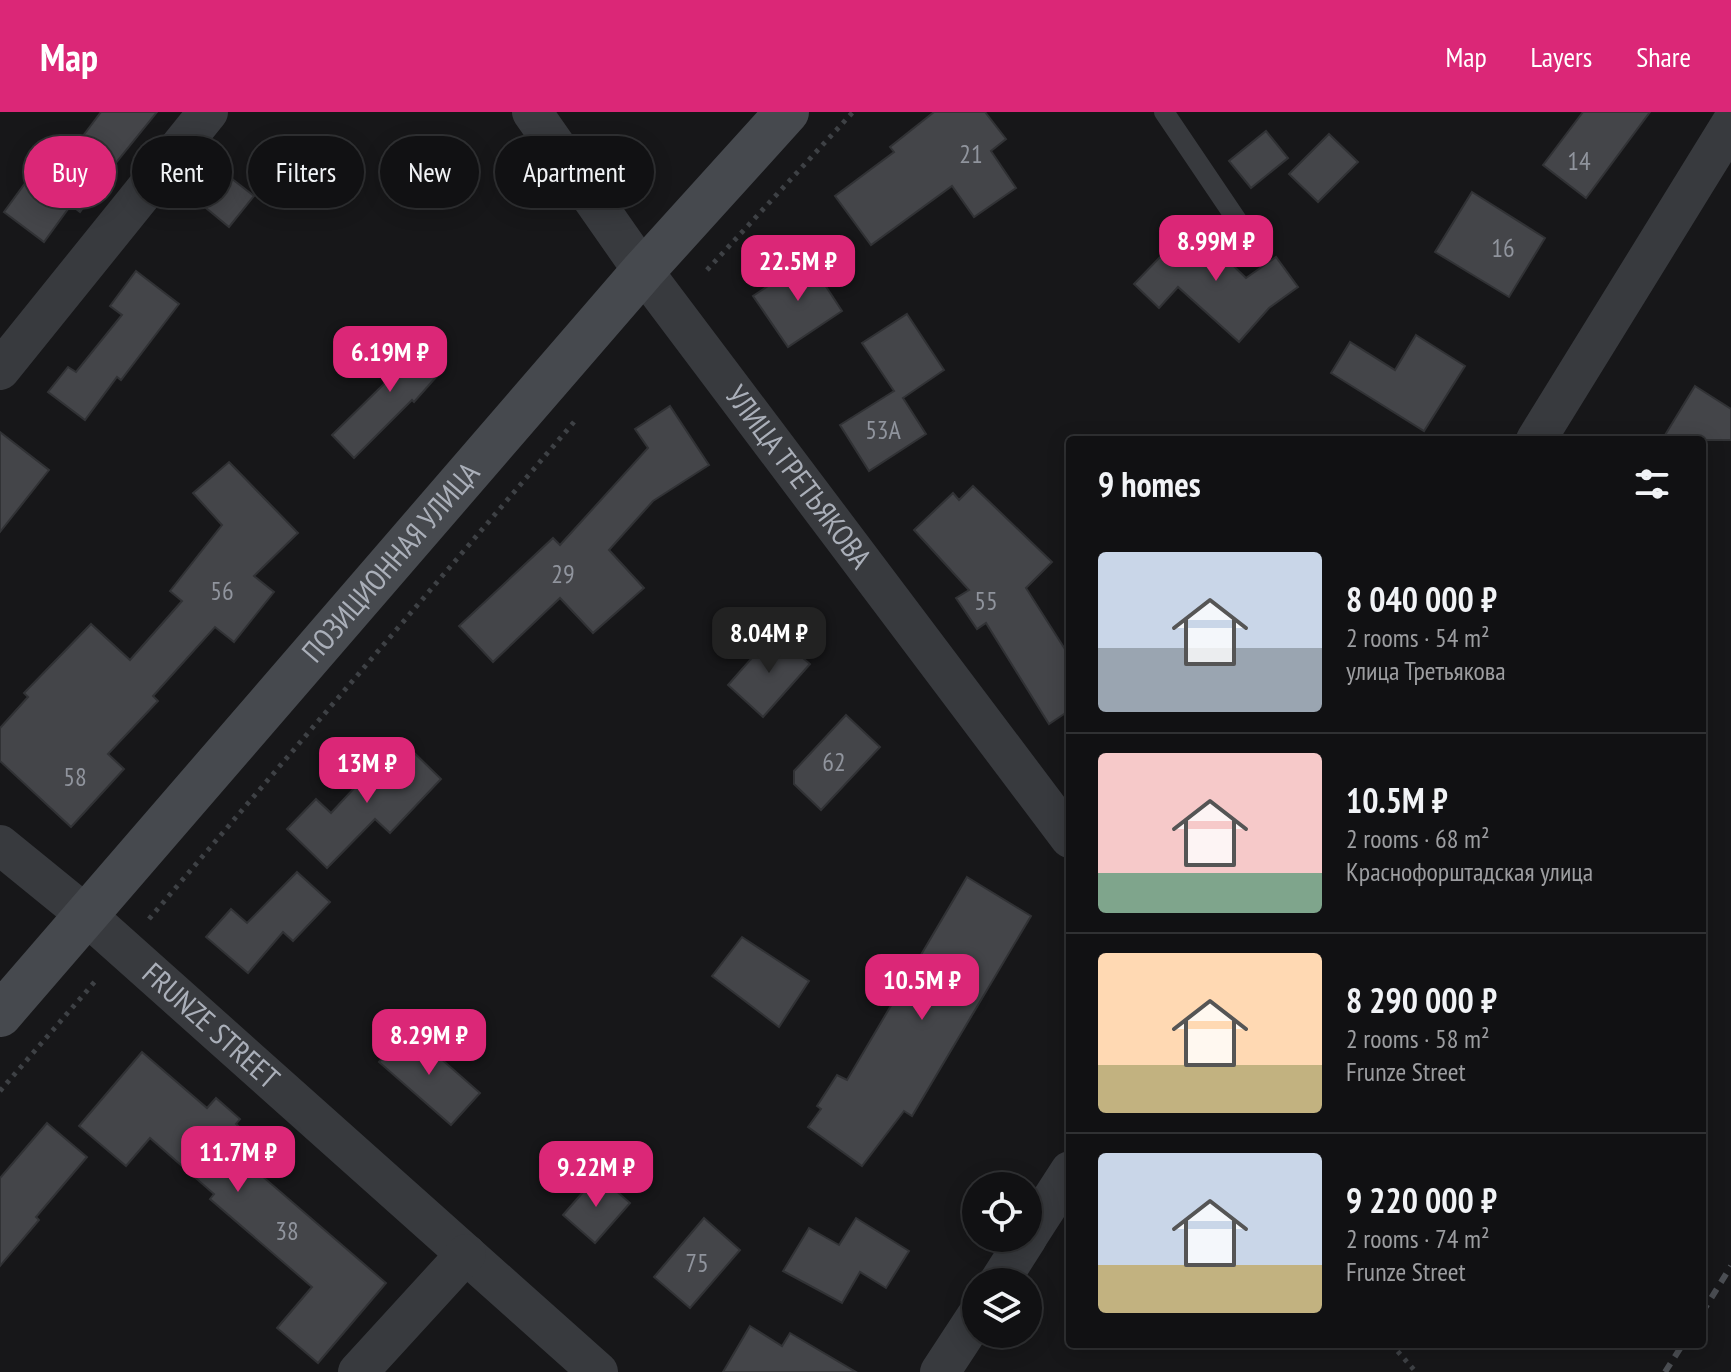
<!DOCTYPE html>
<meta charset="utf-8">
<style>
:root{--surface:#111113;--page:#1e1f21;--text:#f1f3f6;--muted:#9c9da0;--line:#303133;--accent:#db2777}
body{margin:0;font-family:"PT Sans Narrow",sans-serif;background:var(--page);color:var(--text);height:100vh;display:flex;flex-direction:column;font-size:30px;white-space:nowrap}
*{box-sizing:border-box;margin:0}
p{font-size:26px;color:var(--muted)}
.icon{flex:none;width:44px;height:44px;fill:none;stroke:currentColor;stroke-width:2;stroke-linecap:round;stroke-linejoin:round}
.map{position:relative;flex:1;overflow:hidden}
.panel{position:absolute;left:1066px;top:324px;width:640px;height:912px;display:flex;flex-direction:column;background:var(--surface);border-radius:8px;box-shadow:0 4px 20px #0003,0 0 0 2px var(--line)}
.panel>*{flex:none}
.hud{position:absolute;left:24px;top:24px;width:760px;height:72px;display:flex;gap:16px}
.fabs{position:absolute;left:962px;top:1060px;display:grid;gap:16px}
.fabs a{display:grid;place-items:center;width:80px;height:80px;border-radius:50%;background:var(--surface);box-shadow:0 4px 20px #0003,0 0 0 2px var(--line);font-size:40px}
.price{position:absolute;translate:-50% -68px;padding:0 18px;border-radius:16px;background:var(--accent);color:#fff;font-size:26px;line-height:52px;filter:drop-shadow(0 2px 4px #0008)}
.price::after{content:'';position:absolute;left:50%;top:48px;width:24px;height:18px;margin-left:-12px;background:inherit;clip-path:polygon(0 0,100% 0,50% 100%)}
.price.on{background:#222;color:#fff}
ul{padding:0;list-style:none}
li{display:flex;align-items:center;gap:24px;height:200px;padding:0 32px}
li+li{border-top:2px solid var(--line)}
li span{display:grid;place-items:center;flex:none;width:224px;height:160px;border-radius:8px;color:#555}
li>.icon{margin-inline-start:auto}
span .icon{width:96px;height:96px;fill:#fffc;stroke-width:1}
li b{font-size:34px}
h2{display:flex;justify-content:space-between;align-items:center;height:96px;padding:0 32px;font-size:34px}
.chip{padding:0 28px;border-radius:36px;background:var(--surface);box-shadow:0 4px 20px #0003,0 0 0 2px var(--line);font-size:28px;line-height:72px}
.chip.on{background:var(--accent);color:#fff}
header{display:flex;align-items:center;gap:48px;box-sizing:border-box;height:112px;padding:0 40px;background:var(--accent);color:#fff}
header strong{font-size:38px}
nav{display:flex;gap:44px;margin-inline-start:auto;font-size:28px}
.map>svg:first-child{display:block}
</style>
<header>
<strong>Map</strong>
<nav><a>Map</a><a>Layers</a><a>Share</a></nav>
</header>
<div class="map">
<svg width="1731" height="1260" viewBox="0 0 1731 1260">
<rect width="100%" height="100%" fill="#171719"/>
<!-- building -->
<g fill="#444549" stroke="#313235" stroke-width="2">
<polygon points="101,0 157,0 106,63 80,100 71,93 44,130 4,100 26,70 40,81"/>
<polygon points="934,0 985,0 1006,27 991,39 1016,76 974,105 952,74 871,133 835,84 894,40 890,35"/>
<polygon points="1583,0 1650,0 1586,86 1543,53"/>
<polygon points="1266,19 1288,46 1251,76 1229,49"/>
<polygon points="1329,22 1358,50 1318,90 1289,62"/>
<polygon points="218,56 254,84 229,115 194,86"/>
<polygon points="1472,80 1545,126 1509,185 1435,140"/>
<polygon points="1191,113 1246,166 1276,145 1298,175 1269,196 1239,230 1178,175 1159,196 1134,172"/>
<polygon points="808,147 842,199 788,235 753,184"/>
<polygon points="136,159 179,192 121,268 117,265 85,308 48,280 68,255 76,260 122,203 110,194"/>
<polygon points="907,202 944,258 903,286 926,322 869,359 840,313 894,279 862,231"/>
<polygon points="408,222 445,255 414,290 412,288 354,346 332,323 388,268 377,258"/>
<polygon points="1416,223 1465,254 1424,319 1331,261 1350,230 1395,258"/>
<polygon points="1695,274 1731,297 1731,328 1662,328"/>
<polygon points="670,294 709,353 653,389 609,438 644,476 593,521 560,486 493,550 459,514 553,426 560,433 648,336 635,317"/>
<polygon points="0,320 49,358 0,420"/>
<polygon points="229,350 298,421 254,464 274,480 234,530 215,515 153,584 158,589 108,642 124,657 71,715 0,649 0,616 28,585 24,581 91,512 130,548 182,489 170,479 222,413 193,381"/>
<polygon points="973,374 1052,450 1026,476 1070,545 1070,598 1049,612 986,511 977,517 956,486 969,478 914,418 953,381 959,388"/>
<polygon points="774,521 810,552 763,605 728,573"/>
<polygon points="846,603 880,635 821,698 794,672 794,659"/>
<polygon points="400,627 441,667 390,721 375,707 327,756 287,717 316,687 331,701"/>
<polygon points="297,760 330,790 293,829 283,820 248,861 206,825 231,797 247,811"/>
<polygon points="967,765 1031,804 912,1004 904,999 862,1054 808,1015 821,997 817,994 837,963 847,968"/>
<polygon points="742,825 809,869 779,915 712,864"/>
<polygon points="407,917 480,981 451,1013 379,950"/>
<polygon points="142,940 207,996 216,986 240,1007 236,1012 276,1048 262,1064 386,1171 318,1251 277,1216 312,1175 210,1087 214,1082 150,1026 126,1054 79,1014"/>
<polygon points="47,1011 87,1045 36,1105 39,1108 0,1154 0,1066"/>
<polygon points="598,1063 630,1091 595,1131 563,1103"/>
<polygon points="704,1106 740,1138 690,1196 654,1165"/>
<polygon points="856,1106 909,1139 886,1176 860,1160 842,1191 783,1159 809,1116 839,1133"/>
<polygon points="750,1214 782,1234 790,1221 856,1260 723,1260"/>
</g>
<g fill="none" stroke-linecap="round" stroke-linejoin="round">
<!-- path -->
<g stroke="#3e4145" stroke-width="5" stroke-dasharray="4 6" stroke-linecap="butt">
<polyline points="707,158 853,0"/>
<polyline points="149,807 574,310"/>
<polyline points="0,979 98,866"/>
<polyline points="1391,1232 1416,1260"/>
</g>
<!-- lane -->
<polyline stroke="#383a3e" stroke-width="20" points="1164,0 1247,123"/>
<!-- street -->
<g stroke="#383a3e" stroke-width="40">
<path id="s1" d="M532 0 643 159 1070 726"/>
<polyline points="0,258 208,0"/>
<polyline points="1536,328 1731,12"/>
<path id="s2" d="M0 733 86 803 598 1260"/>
<polyline points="1028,1124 1070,1059"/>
<polyline points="999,1170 1027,1126"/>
<polyline points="358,1260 466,1142"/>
<polyline points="940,1260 976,1205"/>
</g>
<!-- secondary -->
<path stroke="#46494e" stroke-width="44" id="s3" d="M0 903 643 159 787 0"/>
<!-- rail -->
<g stroke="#4b4e53" stroke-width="6" stroke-dasharray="10 8" stroke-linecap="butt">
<polyline points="1702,1201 1731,1154"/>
<polyline points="1665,1260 1683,1232"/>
</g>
</g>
<g text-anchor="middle" stroke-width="6" stroke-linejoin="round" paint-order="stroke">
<!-- number labels -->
<g font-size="26" fill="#90949d">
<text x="971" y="51">21</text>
<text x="1579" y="58">14</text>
<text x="1503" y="145">16</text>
<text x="883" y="327">53А</text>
<text x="563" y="471">29</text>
<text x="222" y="488">56</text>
<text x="986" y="498">55</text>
<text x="834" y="659">62</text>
<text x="75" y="674">58</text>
<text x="287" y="1128">38</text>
<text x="697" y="1160">75</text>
</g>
<!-- street labels -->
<g font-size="30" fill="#aaafb9" stroke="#121214">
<text dy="10" stroke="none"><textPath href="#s1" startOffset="452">УЛИЦА ТРЕТЬЯКОВА</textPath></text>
<text dy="10" stroke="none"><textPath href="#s3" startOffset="598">ПОЗИЦИОННАЯ УЛИЦА</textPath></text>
<text dy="10" stroke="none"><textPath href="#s2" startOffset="278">FRUNZE STREET</textPath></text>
</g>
</g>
</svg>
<div class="fabs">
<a><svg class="icon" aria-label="locate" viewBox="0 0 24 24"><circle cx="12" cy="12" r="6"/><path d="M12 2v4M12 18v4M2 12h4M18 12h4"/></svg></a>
<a><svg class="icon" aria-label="layers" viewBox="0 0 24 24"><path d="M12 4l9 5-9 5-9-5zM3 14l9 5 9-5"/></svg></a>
</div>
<b class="price" style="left:1216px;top:171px">8.99M ₽</b>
<b class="price" style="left:798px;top:191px">22.5M ₽</b>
<b class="price" style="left:390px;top:282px">6.19M ₽</b>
<b class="price on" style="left:769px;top:563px">8.04M ₽</b>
<b class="price" style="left:367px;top:693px">13M ₽</b>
<b class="price" style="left:922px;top:910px">10.5M ₽</b>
<b class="price" style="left:429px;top:965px">8.29M ₽</b>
<b class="price" style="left:238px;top:1082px">11.7M ₽</b>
<b class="price" style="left:596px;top:1097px">9.22M ₽</b>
<div class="hud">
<a class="chip on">Buy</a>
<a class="chip">Rent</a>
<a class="chip">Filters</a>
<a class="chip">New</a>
<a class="chip">Apartment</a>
</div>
<section class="panel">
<h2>9 homes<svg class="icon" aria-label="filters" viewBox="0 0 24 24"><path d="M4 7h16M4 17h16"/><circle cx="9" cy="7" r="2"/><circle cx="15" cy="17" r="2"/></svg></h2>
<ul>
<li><span style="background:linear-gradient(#c9d6e8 60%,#9aa5b1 0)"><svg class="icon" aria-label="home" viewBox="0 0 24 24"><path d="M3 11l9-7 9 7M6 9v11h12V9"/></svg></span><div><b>8 040 000 ₽</b><p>2 rooms · 54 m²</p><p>улица Третьякова</p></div></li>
<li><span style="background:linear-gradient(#f6c9c9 75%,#7fa58c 0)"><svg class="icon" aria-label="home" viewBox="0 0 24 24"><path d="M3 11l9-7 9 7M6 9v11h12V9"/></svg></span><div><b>10.5M ₽</b><p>2 rooms · 68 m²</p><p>Краснофорштадская улица</p></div></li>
<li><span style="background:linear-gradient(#ffd9b3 70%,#c2b280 0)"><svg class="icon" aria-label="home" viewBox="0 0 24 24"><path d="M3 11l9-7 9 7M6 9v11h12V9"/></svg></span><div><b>8 290 000 ₽</b><p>2 rooms · 58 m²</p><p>Frunze Street</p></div></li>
<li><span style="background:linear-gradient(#c9d6e8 70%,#c2b280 0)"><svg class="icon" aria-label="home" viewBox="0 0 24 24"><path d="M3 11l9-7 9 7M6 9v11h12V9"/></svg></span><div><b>9 220 000 ₽</b><p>2 rooms · 74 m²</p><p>Frunze Street</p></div></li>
</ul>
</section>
</div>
